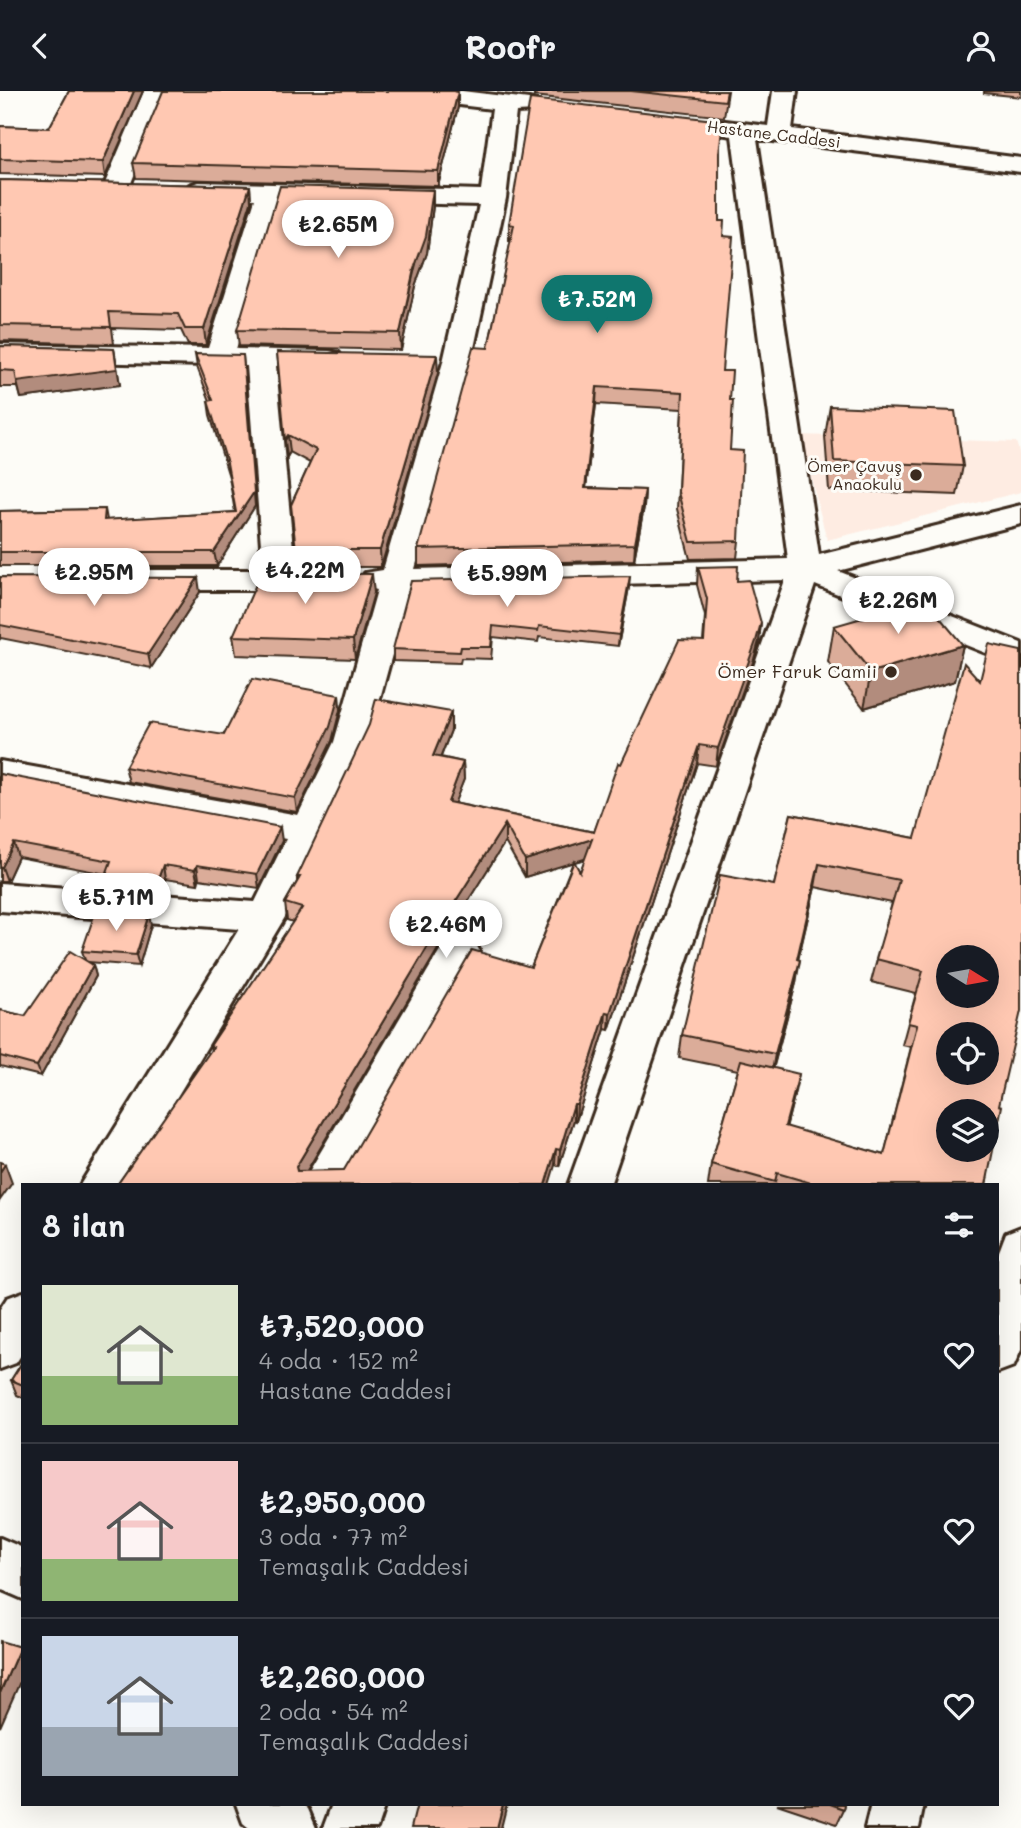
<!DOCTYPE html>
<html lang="tr">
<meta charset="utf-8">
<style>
:root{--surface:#171b24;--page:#20242c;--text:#f1f3f6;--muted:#9ea1a6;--line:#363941;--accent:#0f766e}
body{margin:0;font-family:Mali,sans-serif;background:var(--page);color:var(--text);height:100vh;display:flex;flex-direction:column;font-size:26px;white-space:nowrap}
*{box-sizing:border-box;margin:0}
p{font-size:23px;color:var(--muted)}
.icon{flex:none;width:38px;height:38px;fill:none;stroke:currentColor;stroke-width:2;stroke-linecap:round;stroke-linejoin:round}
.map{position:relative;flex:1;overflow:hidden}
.side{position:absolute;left:21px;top:1092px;width:978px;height:623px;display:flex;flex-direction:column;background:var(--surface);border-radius:0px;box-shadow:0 7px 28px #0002}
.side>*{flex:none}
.needle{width:46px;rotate:101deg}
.buttons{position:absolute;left:936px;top:854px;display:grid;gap:14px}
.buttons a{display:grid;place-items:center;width:63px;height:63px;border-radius:50%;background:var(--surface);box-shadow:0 7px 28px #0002;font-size:35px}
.price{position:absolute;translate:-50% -60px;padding:0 16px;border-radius:24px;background:#fff;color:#222;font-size:23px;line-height:46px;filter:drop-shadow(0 2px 4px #0008)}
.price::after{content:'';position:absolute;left:50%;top:42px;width:21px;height:16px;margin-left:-10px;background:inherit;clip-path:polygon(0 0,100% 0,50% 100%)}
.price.current{background:var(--accent);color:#fff}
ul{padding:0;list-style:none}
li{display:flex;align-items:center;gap:21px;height:175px;padding:0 21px}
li+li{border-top:2px solid var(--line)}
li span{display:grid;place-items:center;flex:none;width:196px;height:140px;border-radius:0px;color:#555}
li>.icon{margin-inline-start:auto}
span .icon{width:84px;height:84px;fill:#fffc;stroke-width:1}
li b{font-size:30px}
h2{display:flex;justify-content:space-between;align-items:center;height:84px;padding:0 21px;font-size:30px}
header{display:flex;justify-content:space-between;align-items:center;height:91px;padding:0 21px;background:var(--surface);font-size:32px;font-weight:700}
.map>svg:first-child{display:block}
</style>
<header><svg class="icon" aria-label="back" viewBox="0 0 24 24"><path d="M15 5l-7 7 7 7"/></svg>Roofr<svg class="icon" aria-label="person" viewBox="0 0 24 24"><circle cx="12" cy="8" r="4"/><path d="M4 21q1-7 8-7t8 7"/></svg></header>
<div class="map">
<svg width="1021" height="1737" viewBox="0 0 1021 1737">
<rect width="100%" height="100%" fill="#fdfcf7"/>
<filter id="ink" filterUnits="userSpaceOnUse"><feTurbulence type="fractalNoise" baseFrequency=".0143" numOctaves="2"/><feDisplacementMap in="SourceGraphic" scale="14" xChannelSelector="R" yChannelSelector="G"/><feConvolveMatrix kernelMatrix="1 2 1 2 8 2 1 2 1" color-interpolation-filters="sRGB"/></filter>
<g filter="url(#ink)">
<!-- built -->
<polygon fill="#feece2" points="800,344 1016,351 1021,367 1021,401 827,449"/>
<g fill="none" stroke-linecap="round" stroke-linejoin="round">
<!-- minor casing -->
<g stroke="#3b2a1e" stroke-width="6">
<g id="minor">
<polygon points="144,0 168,0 129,97 125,102 116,105 107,102 103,97"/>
<polygon points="390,0 462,0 529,8 537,10 541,15 537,20 516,21 506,107 471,271 415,478 788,468 732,45 708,41 705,36 708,31 717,29 768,35 773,0 797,0 792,38 1021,67 1021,81 757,48 819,464 1021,414 1021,433 838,480 1021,552 1021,576 815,494 610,1094 568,1094 785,489 410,498 368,651 285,826 124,1094 80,1094 239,838 0,820 0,792 255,811 286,748 0,694 0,670 298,724 334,651 377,499 365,496 360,489 365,482 383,479 443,271 479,114 280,109 236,258 329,260 339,262 343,268 339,274 329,276 276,275 295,479 319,482 324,489 319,496 308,499 145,499 134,496 129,489 134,482 145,479 263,479 247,275 0,269 0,253 208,257 255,108 198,107 189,104 185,99 189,94 198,91 481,99 492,18 402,7 394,5"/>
<polygon points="460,844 474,849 479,859 344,1094 301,1094 446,849"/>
<polygon points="1021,1136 1021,1259 1014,1275 998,1281 998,1163 1006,1142"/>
<polygon points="23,1201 23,1261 16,1272 0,1278 0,1218 7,1207"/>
<polygon points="0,1447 23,1457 23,1508 0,1498"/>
<polygon points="236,1713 302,1713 308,1718 316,1737 249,1737 243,1732"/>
<polygon points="332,1713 385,1713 377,1737 323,1737"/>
<polygon points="871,1713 924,1713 919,1737 865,1737"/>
</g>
</g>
<!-- minor -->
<use href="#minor" fill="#fdfcf7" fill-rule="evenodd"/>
</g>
<!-- wall -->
<g fill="#dbac99" stroke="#3b2a1e" stroke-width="2" fill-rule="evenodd">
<polygon points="69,0 143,0 105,86 0,83 0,35 49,37"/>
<polygon points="534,0 728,0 724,26 534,5"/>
<polygon points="984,0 1021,0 1021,6 984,2"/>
<polygon points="458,16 438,95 136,87 133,72"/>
<polygon points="719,66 719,130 722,280 730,309 730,359 739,450 737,467 690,468 677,418 682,318 596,313 586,397 645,399 644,416 634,469 418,475 418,458 488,257 511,150 509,150 509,133"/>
<polygon points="0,89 250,95 251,111 206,254 188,254 181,239 112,237 114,253 0,250"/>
<polygon points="433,99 433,115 427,162 415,195 401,259 239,255 237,239"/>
<polygon points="0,255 114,258 120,294 21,307 18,296 0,296"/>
<polygon points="277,261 438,282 381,476 297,476 291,414 310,372 290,361 287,366"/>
<polygon points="195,263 245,278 255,415 217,475 0,475 0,420 105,418 107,429 235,421 229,386 210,324 208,310 210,310 197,276"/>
<polygon points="830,315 963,375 957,404 829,399 825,345"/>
<path d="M698 476 737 490 761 532 759 550 754 568 716 675 697 672 609 939 605 938 576 1030 574 1029 559 1075 555 1074 117 1094 211 960 210 955 293 831 287 829 285 812 297 791V786L451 621V639L441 666 463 671 464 688 454 712 594 741 621 673 703 550 705 525 697 494ZM505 751 525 786 573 771 531 876 344 1079 306 1080 444 848ZM585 768 580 781 574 771Z"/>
<polygon points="0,486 200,501 151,577 1,547 0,548"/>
<polygon points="629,496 618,555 539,546 538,551 493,546 491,568 461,567 460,572 393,570 393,558"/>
<polygon points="374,502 355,568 236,564 233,545"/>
<polygon points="834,535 963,554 955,590 864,617 828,571"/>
<polygon points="339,604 340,619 332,650 297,721 129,691 125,676"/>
<polygon points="0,683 282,750 259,797 199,788 198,793 165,788 161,801 109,798 106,783 18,766 7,790 0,790"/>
<path d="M791 723 915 747 999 1014 986 1094H708L711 1073 738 979 679 967 682 944 774 794ZM815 796 892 812 871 891 916 902 902 954 911 956 884 1064 786 1036 794 1005 773 977 796 892 798 868Z"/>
<polygon points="151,834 139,875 88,871 93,874 96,885 41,985 0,975 0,919 25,925 85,869 82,860"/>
<polygon points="23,1270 23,1307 17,1304 11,1289"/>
<polygon points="777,1713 845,1713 844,1718 837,1733"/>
</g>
<!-- shaded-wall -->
<g fill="#b28c7d" stroke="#3b2a1e" stroke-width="2">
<polygon points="134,0 143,0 105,86 103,71"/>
<polygon points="458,1 458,16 438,95 438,80"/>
<polygon points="250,95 251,111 206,254 204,238"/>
<polygon points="433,99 433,115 427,162 415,195 401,259 400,242"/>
<polygon points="114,258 120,294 21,307 17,291"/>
<polygon points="243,264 255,415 217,475 214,461 254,401"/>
<polygon points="437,264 438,282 381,476 380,459"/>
<polygon points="597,296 596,313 584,414 585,397"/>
<polygon points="288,344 290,361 287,366 285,349"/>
<polygon points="645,399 644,416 634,469 635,453"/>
<polygon points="372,483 374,502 355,568 353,549"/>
<polygon points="630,485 629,496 618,555 619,544"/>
<polygon points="198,487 200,501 151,577 148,563"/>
<polygon points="761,532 759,550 754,568 716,675 718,657"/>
<polygon points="963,554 955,590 864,617 871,581"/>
<polygon points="339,604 340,619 332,650 297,721 295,707"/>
<polygon points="451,621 451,639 434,683 433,665"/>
<polygon points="699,654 697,672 609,939 610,922"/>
<polygon points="463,671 464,688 448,729 448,711"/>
<polygon points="505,733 505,751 444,848 299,1093 296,1076 443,830"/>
<polygon points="280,736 282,750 259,797 257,783"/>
<polygon points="592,748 591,766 525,786 525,769"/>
<polygon points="14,752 18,766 7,790 2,776"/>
<polygon points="819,773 815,796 793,891 797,868"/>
<polygon points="163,774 165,788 161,801 158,788"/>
<polygon points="197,774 199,788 198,793 195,779"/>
<polygon points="149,823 151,834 139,875 136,864"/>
<polygon points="800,869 796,892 771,986 775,963"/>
<polygon points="93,874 96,885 41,985 37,975"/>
<polygon points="606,921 605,938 576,1030 577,1013"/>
<polygon points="799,983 794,1005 781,1057 785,1035"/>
<polygon points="574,1013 574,1029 559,1075 560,1059"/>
<polygon points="556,1058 555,1074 549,1094 545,1094"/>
<polygon points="5,1073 12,1092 0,1109 0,1081"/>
<polygon points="20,1556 23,1560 23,1584 0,1636 0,1602"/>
<polygon points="503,1713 507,1713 501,1737 497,1737"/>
</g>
<!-- building -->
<g fill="#ffc8b2" stroke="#3b2a1e" stroke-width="2" fill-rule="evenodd">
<polygon points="69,0 134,0 103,71 0,68 0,35 49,37"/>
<polygon points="163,0 453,0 458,1 438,80 133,72"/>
<polygon points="631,0 727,0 725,10"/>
<polygon points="530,8 723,30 719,62 719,130 724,130 723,145 733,146 722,280 732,280 730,309 733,309 730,359 743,360 739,450 691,451 678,401 683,301 597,296 585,397 645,399 635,453 418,458 473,256 488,257 514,134 509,133"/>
<polygon points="0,89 250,95 204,238 185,238 178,223 109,221 111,236 0,234"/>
<polygon points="280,95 433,99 426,145 414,178 400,242 237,239"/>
<polygon points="0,255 114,258 117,278 17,291 15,280 0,279"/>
<polygon points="277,261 437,264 380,459 296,459 291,414 316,359 288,344 285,349"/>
<polygon points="195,263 243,264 254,401 214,461 0,461 0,420 105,418 104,429 236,421 227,372 208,310 213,309"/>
<polygon points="830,315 955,320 963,375 834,370"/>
<path d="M738 475 737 490 749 489 761 532 756 550 718 657 699 654 610 922 606 921 577 1013H574L560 1059 556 1058 545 1094H117L213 956 210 955 302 817 285 812 300 786H297L369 634 376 608 451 621 433 665 463 671 448 711 594 741 618 672 621 673 679 549 704 550 707 508 698 476ZM505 733 525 769 592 748 580 781 574 770 531 876 472 859 344 1079 297 1080 296 1076 443 830Z"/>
<polygon points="261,482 372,483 353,549 233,545"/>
<polygon points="630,485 619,544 539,535 538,540 493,535 491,556 461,556 460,561 393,558 411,490"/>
<polygon points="0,486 198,487 148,563 0,534"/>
<polygon points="925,509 963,554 871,581 834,535"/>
<path d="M989 553 1021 560V920L999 1014 1002 1015 986 1094H818L777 1082 775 1091 711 1073 741 969 799 983 785 1035 884 1064 917 934 908 932 923 880 876 868 899 789 819 773 797 868 800 869 775 963 682 944 720 784 774 794 791 723 915 747 964 572 980 590ZM948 866H987V905H948ZM948 943H987V982H948ZM948 1020H987V1059H948Z"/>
<polygon points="252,588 339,604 330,636 295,707 125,676 149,632 224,644"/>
<polygon points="0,683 280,736 257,783 197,774 195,779 163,774 158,788 106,784 111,770 14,752 2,776 0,776"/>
<polygon points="96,819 149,823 136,864 82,860"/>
<polygon points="70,860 93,874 37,975 0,965 0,919 25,925"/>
<polygon points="0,1071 5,1073 0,1081"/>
<polygon points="23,1270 23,1294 11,1289"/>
<polygon points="0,1550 20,1556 0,1602"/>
<polygon points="417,1713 503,1713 497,1737 411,1737"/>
<polygon points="830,1713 845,1713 844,1718"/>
</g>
</g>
<!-- markers -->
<g fill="#3b2a1e" stroke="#fdfcf7" stroke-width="2.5">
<circle cx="916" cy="384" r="7"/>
<circle cx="891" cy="581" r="7"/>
</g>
<g text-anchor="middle" stroke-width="6" stroke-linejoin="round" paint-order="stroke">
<!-- far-street labels -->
<g font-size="16" fill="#3b2a1e" stroke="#fdfcf7">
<text transform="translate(774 43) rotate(7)" y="6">Hastane Caddesi</text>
</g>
<!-- far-poi labels -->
<g font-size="16" fill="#3b2a1e" stroke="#fdfcf7" text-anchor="end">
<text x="902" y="381">Ömer Çavuş<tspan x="902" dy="18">Anaokulu</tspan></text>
</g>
<!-- poi labels -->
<g font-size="18" fill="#3b2a1e" stroke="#fdfcf7" text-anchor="end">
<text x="877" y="587">Ömer Faruk Camii</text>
</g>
</g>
</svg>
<div class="buttons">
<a><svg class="needle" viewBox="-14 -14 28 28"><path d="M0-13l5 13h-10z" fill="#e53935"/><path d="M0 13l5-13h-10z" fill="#9ea1a6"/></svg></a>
<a><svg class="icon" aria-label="locate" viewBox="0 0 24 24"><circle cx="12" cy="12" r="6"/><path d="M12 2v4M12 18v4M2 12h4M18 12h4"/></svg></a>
<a><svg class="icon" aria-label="layers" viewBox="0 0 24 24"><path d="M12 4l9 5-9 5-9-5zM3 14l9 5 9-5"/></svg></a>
</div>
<b class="price" style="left:338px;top:169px">₺2.65M</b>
<b class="price current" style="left:597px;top:244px">₺7.52M</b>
<b class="price" style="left:305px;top:515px">₺4.22M</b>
<b class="price" style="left:94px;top:517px">₺2.95M</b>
<b class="price" style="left:507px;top:518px">₺5.99M</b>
<b class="price" style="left:898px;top:545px">₺2.26M</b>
<b class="price" style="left:116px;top:842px">₺5.71M</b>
<b class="price" style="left:446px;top:869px">₺2.46M</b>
<section class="side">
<h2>8 ilan<svg class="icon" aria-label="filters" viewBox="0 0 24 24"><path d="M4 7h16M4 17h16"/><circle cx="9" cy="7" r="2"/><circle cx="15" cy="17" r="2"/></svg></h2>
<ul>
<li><span style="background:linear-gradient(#dfe7d0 65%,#8fb573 0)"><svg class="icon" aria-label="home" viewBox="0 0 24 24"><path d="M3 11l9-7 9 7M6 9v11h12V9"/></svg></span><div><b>₺7,520,000</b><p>4 oda · 152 m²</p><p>Hastane Caddesi</p></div><svg class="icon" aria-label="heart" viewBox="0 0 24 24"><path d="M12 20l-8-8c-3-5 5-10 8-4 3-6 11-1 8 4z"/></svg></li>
<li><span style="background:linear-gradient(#f6c9c9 70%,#8fb573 0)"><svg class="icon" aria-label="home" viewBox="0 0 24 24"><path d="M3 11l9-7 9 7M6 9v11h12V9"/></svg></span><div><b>₺2,950,000</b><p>3 oda · 77 m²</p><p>Temaşalık Caddesi</p></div><svg class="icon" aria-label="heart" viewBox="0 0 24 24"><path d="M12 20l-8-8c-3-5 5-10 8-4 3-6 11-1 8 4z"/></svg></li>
<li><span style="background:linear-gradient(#c9d6e8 65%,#9aa5b1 0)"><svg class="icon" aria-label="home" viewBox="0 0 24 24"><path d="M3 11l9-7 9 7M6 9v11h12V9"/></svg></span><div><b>₺2,260,000</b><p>2 oda · 54 m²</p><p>Temaşalık Caddesi</p></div><svg class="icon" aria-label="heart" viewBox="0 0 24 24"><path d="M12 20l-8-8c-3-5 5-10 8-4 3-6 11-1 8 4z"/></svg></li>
</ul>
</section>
</div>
